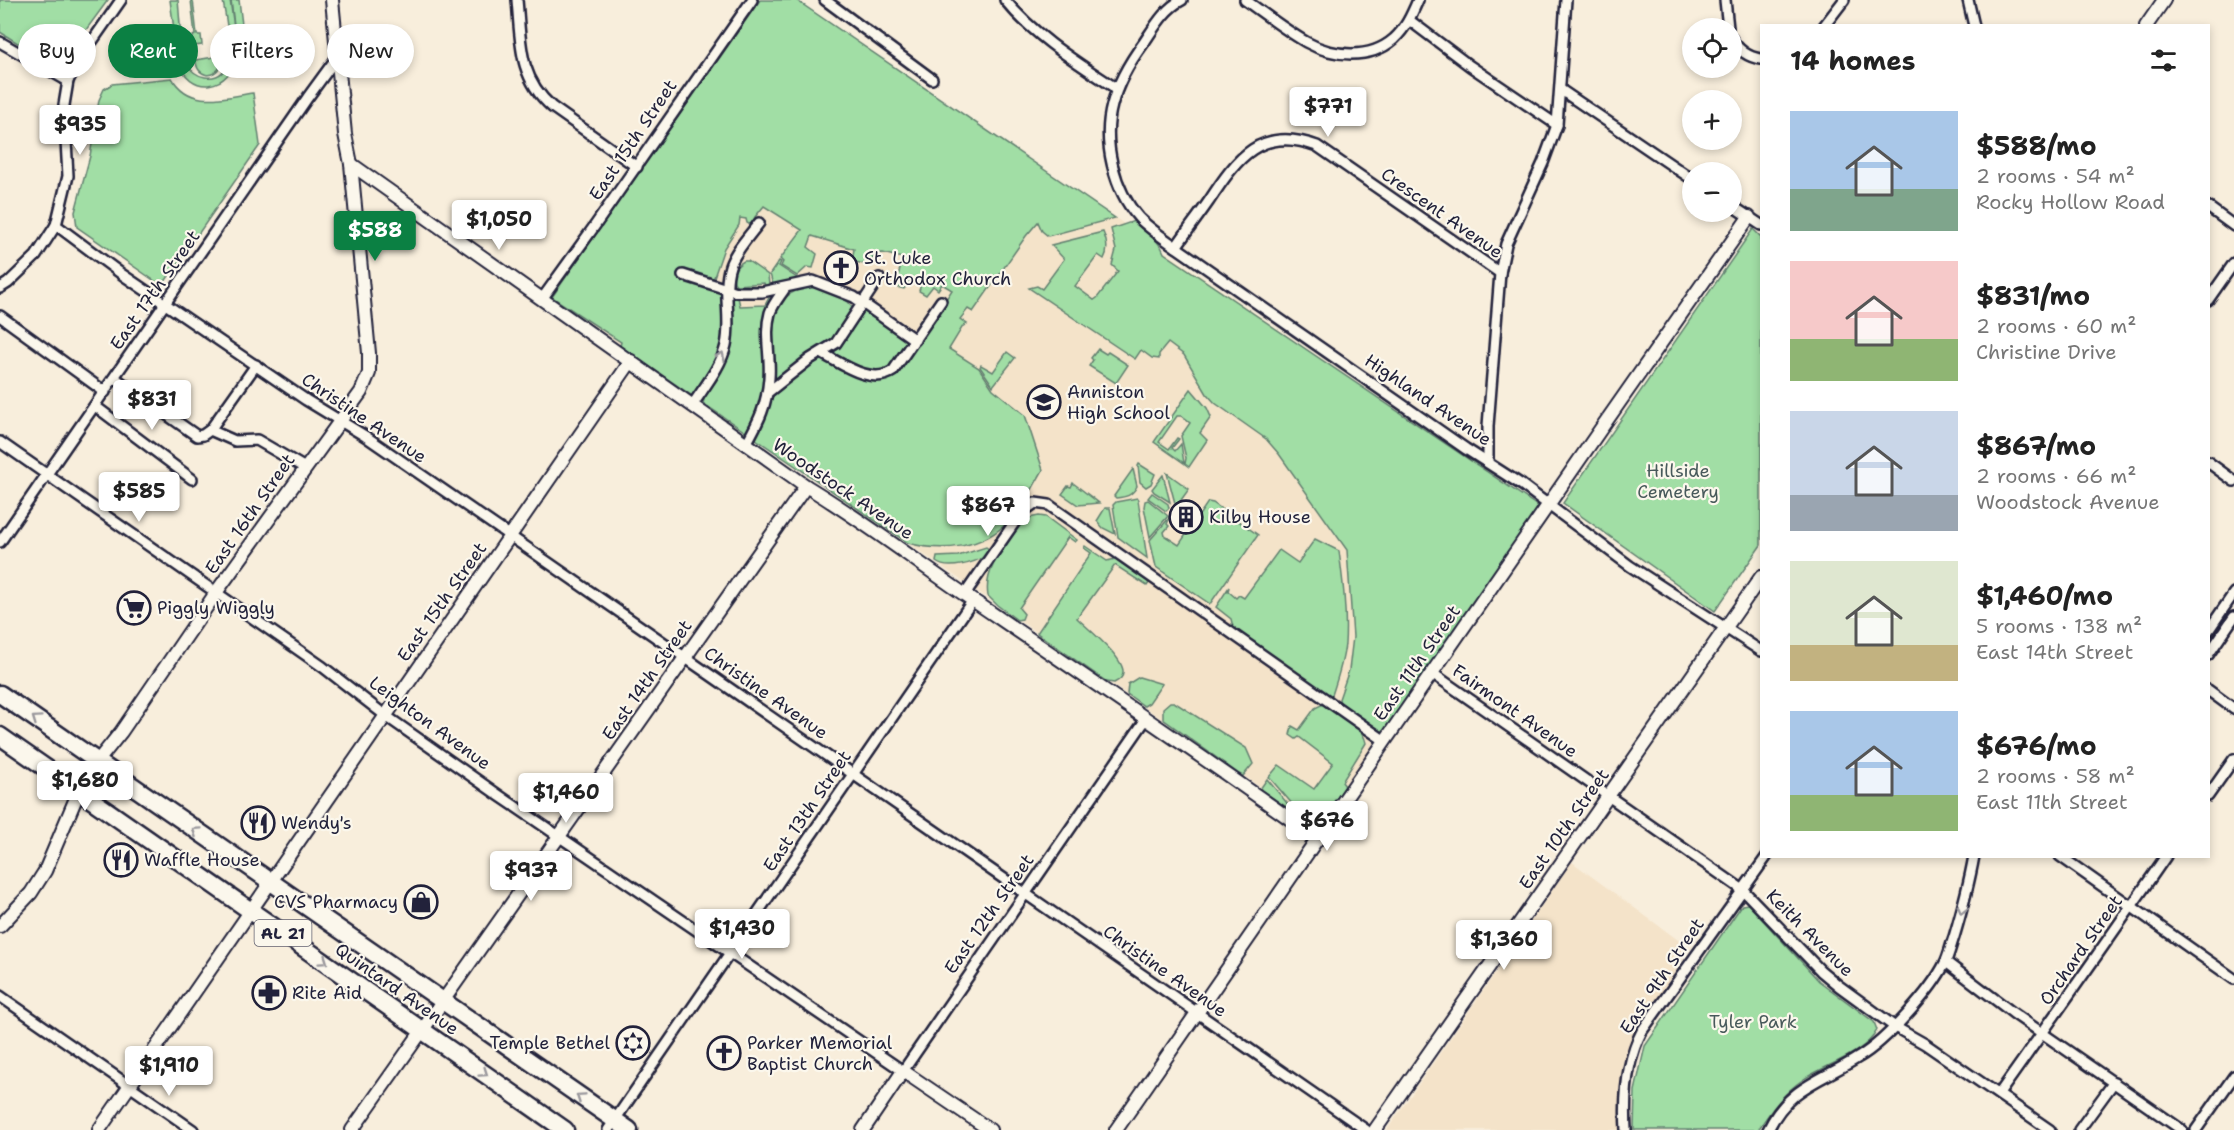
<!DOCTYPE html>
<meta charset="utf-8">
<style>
:root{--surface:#fff;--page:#f2f2f2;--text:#222;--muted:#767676;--accent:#0b8043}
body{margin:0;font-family:"Shantell Sans",sans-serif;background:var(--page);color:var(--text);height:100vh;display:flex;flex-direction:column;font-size:22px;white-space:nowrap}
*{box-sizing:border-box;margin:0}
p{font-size:20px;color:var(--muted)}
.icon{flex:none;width:33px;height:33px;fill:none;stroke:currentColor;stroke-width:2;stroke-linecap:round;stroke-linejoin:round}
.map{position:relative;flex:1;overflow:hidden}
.drawer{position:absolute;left:1760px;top:24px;width:450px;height:834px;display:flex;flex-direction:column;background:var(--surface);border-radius:0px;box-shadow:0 3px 9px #0003}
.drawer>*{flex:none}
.guide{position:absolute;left:18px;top:24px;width:570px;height:54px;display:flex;gap:12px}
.buttons{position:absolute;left:1682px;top:18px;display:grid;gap:12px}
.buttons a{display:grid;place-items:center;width:60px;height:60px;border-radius:50%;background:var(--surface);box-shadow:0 3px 9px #0003;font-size:30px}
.price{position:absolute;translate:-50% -51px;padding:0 14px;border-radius:6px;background:#fff;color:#222;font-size:20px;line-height:39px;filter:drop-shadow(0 2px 3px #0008)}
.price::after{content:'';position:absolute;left:50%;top:36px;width:18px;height:14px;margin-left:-9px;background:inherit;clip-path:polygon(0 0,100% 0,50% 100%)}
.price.active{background:var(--accent);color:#fff}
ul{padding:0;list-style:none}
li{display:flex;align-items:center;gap:18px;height:150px;padding:0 30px}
li span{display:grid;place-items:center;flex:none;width:168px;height:120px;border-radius:0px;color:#555}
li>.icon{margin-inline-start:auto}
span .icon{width:72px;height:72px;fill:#fffc;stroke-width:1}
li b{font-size:26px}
h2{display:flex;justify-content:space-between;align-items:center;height:72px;padding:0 30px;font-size:26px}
.chip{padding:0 21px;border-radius:27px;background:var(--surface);box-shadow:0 3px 9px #0003;font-size:21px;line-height:54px}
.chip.active{background:var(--accent);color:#fff}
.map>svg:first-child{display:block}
</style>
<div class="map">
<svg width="2234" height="1130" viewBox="0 0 2234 1130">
<rect width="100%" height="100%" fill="#f8eedc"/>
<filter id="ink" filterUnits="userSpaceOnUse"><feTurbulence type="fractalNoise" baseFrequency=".0167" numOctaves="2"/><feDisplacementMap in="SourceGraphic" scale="12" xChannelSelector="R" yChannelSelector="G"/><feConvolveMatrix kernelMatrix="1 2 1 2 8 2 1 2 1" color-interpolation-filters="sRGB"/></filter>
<g filter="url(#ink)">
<!-- built -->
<g fill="#f4e3c9">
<polygon points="760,0 796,0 1539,507 1318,827 552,297"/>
<polygon points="1572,862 1689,948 1623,1061 1620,1097 1623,1130 1387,1130"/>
</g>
<!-- green -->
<g fill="#a1dea5" stroke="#628070" stroke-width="1.5">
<polygon points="0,0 108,0 69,53 58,60 45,60 0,32"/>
<path d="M170 0H178C180 19 180 47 187 64 191 71 198 76 205 77 243 82 225 20 223 0H230L236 41 231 0H239L248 74 241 75 237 52C233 92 187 97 178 59Z"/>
<polygon points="191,0 193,0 197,35 201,35 202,45 194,46 193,36 195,35"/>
<path d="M760 0H796L1115 218 1048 236 1042 231 1038 222 1026 236 973 312 968 309 960 319 967 324 963 326 949 349 979 368 993 389 1025 415 1043 470C1033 487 1024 507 1009 521 983 548 943 553 908 543L753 437 767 413 774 393 817 360C843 356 872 401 899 371L952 290 942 284 938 290 933 286 926 295 919 291 921 284 912 278 904 289 896 287 902 258 883 253 874 254 871 266 852 261 854 249 812 236 808 247 817 254 813 268 807 267 797 276 781 266 783 262 780 259 802 230 764 206 755 217 751 225 747 223 746 219 740 218 739 225 724 248 712 283 700 279 683 270 677 278 681 281 688 280 724 292C725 310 728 330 722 348 716 365 704 381 694 397L620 346 621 342 552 297Z"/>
<path d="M220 56 221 65C214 80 196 77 196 60Z"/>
<path d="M172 78C190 109 224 97 253 93L260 145 162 286 77 227 75 212 90 156 99 100 104 89 112 84Z"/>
<path d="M1134 221C1144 232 1160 240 1164 253L1539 507 1383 733 1341 707 1339 699 1349 670 1353 637 1347 550 1279 454 1266 439 1215 403 1207 394 1184 355 1168 343 1159 354V359L1152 358 1141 350 1135 359 1029 288 1037 286 1042 289 1064 259 1051 245 1103 232C1107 241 1109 250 1104 259L1098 255 1075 286 1094 300 1097 298 1118 271 1112 265 1116 250 1111 229Z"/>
<polygon points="1753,229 1761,237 1761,545 1715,611 1563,503"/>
<path d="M744 261H748L768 275 769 285 765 286 764 283 736 285 734 282C732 273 735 266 744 261Z"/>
<path d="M779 261 781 262 779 266 797 278C791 284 782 284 773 285L770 274Z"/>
<path d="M808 287C823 288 848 296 854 310L838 336 773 385C772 348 760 296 808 287Z"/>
<polygon points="732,296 738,297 740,306 765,305 770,296 772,297 765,320 765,386 758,415 747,433 703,403 708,387 723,361"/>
<polygon points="864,311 867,311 906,337 908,341 890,369 875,374 835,354 835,351 840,348"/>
<polygon points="1098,349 1106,354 1108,352 1128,365 1116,383 1089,366 1093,360 1091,358"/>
<polygon points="1007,352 1015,358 993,386 980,367 981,365 993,372"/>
<polygon points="1191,389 1207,408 1211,417 1200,433 1207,440 1189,467 1185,464 1186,458 1181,436 1190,423 1181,416 1177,416 1159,442 1169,449 1177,438 1179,439 1172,448 1175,451 1181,444 1184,463 1154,442"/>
<polygon points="1040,390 1051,398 1060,400 1050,414 1031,401"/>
<polygon points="1139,464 1155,474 1151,484 1146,487 1140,482 1138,466"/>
<path d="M1133 469 1137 486C1132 496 1126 497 1116 498L1114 496Z"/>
<polygon points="1167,473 1189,489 1176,507"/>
<polygon points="1163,475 1170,502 1154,492 1152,489"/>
<polygon points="1073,483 1099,503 1078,505 1062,494 1068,486 1071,487"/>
<polygon points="1152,493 1168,504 1169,508 1166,511 1148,498"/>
<polygon points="1137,498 1138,500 1147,558 1118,537 1113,505 1116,502"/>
<polygon points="1148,500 1168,516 1150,537 1144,507 1145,501"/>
<polygon points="1208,502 1213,503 1258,535 1210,604 1156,567 1150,540 1170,517 1167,524 1169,526 1164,532 1165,536 1179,545"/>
<polygon points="1105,508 1110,508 1115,534 1103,528 1097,521"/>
<path d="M1039 516 1046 517 1077 540 1075 542 1068 537 1019 608 1024 614 1022 619 1017 620 997 605 988 596C983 566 1009 543 1024 519Z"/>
<path d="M1315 539 1339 551C1343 582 1347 613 1345 644 1343 663 1337 680 1331 698L1234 631 1231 619 1216 607 1229 587 1228 591 1236 598 1239 595 1244 598 1279 550 1298 563Z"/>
<path d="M1085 546 1107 561 1115 559 1149 583 1147 586 1115 565 1077 618C1087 628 1125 658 1123 673 1123 678 1118 681 1114 683L1107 682 1037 633 1091 553 1084 548Z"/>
<path d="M986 547 990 550 987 555C975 563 948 571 936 562L937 557 958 556Z"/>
<polygon points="1139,677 1162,684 1149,703 1144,706 1127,694 1128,684"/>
<polygon points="1170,702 1174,702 1246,748 1253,764 1243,776 1239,774 1163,719 1163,708"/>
<path d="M1323 704C1337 714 1363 725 1366 743L1342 782 1345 786 1334 803 1325 811 1326 813 1321 822 1317 824 1294 806 1269 777 1279 765 1314 789 1333 763 1299 737 1296 739 1290 735 1292 726 1299 730 1315 708Z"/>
<polygon points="1267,779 1287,803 1289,809 1260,789"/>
<path d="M1748 904 1819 981 1874 1022 1877 1030C1866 1053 1825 1065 1804 1079 1784 1092 1771 1110 1758 1130H1634L1635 1091 1645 1046 1742 905Z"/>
</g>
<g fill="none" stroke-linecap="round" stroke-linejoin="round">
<!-- street casing -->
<g stroke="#22223b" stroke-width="14">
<g id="street">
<path d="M517 0C521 42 518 77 552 107L637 167"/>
<polyline points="825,0 932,79"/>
<path d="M1005 0C1035 37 1078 63 1117 89"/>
<path d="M1182 0C1164 9 1154 28 1143 44 1129 63 1118 82 1112 105 1102 142 1114 190 1139 218 1150 229 1163 238 1176 247L1466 449 1522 485 1630 566 1761 651"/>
<path d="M1245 0C1265 14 1285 30 1306 42 1333 57 1370 60 1394 39 1406 28 1412 14 1418 0"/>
<polyline points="1725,0 1728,28"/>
<polyline points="1968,0 1974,26"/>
<polyline points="1409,20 1470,66 1557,125"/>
<polyline points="1824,26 1844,0"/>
<path d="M1731 38C1738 50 1747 57 1761 59"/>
<polyline points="0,42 68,81"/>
<polyline points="1561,90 1692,179"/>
<polyline points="1731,205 1761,225"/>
<polyline points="2208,207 2234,226"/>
<polyline points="56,225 123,275 306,400 365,436 510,536 1366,1130"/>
<path d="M1176 247C1187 231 1198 217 1209 201 1237 158 1261 125 1317 146L1500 273"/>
<polyline points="683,275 736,292 762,292 813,281 854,297 915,340"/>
<polyline points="0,288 8,283 36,256 56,225 68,176 64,105 68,81 79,60 121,0"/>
<polyline points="542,299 596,224 752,0"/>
<polyline points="2208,300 2234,263"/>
<polyline points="0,316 105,392"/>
<path d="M821 353C841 363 871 386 893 371L941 301"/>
<polyline points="115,378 197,436 203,435 210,430 256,365"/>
<polyline points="767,393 810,359 836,343 879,278"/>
<polyline points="95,406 192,479"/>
<path d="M692 406C704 387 721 367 726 345 732 319 722 291 730 266 735 251 749 236 759 223"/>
<polyline points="210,430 235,441 257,440 305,468"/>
<polyline points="0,442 323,667 386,716 497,794 903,1071 1146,719"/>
<path d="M746 444C759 421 767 405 769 378 771 356 764 334 770 313 773 304 780 296 785 288"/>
<polyline points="1488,462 1488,426 1500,273 1506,244 1543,163 1557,125 1566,0"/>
<polyline points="2208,462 2234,481"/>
<polyline points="0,542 308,97 338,56"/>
<polyline points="965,594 1021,513 1035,503 1049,505 1385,741"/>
<polyline points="2208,631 2234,593"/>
<polyline points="2208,655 2234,617"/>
<polyline points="1432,673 1743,890 1821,971 1839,986 1895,1027 1925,1044 2050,1130"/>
<polyline points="2208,690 2234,709"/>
<polyline points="2208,796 2234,759"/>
<polyline points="2060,856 2234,979"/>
<polyline points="1946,962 2013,1013 2182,1130"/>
<polyline points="0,996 193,1130"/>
<path d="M1999 1094C2055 1015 2111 936 2166 856"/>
<polyline points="608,1130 973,600"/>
<path d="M1626 1130C1624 1096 1626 1061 1642 1031L1767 856"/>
<path d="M1768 1130C1789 1086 1822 1081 1859 1057 1886 1041 1931 991 1945 963 1949 955 1951 945 1954 937 1962 910 1969 884 1974 856"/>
<polyline points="2079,1130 2114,1082"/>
<polyline points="2196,1130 2234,1076"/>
</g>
</g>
<!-- secondary casing -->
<g stroke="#22223b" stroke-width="16">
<g id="secondary">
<polyline points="2146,26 2164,0"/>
<path d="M351 164 806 486C864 521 918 563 974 601 1090 680 1205 758 1318 839"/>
<polyline points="0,926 31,893 45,871 79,791 97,762 121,732 220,587 361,392 369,373 369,353 351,164 345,134 332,0"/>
<polyline points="99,1130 631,361"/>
<polyline points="352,1130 806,486"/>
<polyline points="863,1130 903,1071 990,1130"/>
<polyline points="1116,1130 1600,430 1749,217"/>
<polyline points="1375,1130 1761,577"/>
</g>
</g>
<!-- highway casing -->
<g stroke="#22223b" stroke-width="21">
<g id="highway">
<polyline points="0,694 629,1130"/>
<polyline points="0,736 565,1130"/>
</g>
</g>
<!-- street -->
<use href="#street" stroke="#fbf7ec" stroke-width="9"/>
<!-- secondary -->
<use href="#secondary" stroke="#fbf7ec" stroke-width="12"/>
<!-- highway -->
<use href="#highway" stroke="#fbf7ec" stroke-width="16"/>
</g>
<!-- one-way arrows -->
<defs><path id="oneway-chevron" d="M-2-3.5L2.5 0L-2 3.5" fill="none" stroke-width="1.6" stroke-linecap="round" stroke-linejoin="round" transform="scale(1.5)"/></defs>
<g stroke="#99979c">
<use href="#oneway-chevron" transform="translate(721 356) rotate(-65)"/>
<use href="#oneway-chevron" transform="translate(36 719) rotate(-145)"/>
<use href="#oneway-chevron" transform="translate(196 831) rotate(-146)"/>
<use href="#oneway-chevron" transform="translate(1962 910) rotate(105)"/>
<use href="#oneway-chevron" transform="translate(324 961) rotate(35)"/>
<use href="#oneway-chevron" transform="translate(484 1073) rotate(35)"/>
<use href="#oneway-chevron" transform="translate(580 1097) rotate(-146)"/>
</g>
</g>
<!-- icons -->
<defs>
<g id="church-ring" transform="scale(1.725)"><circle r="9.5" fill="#fbf7ec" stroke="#22223b" stroke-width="1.5"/><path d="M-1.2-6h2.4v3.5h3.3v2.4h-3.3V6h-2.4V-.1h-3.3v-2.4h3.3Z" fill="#22223b"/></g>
<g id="school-ring" transform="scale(1.725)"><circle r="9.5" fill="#fbf7ec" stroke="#22223b" stroke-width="1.5"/><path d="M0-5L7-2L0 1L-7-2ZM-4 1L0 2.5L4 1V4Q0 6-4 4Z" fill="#22223b"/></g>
<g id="building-ring" transform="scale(1.725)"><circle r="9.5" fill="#fbf7ec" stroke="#22223b" stroke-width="1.5"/><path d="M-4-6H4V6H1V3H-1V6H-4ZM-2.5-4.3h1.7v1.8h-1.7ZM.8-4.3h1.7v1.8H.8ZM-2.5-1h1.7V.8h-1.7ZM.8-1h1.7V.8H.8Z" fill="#22223b"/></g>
<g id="supermarket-ring" transform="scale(1.725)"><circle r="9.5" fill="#fbf7ec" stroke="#22223b" stroke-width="1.5"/><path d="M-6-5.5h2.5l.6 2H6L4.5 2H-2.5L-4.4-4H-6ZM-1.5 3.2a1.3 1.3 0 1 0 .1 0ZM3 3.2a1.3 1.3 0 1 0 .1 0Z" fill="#22223b"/></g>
<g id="restaurant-ring" transform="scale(1.725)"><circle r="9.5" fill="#fbf7ec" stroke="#22223b" stroke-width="1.5"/><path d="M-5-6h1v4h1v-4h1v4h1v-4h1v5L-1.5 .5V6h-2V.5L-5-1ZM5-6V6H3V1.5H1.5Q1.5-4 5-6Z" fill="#22223b"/></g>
<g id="shop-ring" transform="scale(1.725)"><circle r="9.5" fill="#fbf7ec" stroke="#22223b" stroke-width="1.5"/><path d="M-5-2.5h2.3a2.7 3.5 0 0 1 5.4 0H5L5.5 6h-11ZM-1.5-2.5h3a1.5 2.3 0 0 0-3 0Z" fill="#22223b"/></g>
<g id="pharmacy-ring" transform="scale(1.725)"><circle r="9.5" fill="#fbf7ec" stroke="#22223b" stroke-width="1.5"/><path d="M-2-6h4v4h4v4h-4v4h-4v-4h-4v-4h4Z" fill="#22223b"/></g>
<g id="synagogue-ring" transform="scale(1.725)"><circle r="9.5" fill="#fbf7ec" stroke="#22223b" stroke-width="1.5"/><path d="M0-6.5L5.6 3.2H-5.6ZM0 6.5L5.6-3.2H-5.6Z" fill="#22223b"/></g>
</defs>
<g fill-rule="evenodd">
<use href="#church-ring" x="841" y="268"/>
<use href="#school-ring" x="1044" y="402"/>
<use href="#building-ring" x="1186" y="517"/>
<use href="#supermarket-ring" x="134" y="608"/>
<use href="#restaurant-ring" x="258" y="823"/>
<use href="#restaurant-ring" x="121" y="860"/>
<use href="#shop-ring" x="421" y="902"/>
<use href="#pharmacy-ring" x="269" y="993"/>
<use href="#synagogue-ring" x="633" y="1043"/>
<use href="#church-ring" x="724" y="1053"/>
</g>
<g text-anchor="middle" stroke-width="4.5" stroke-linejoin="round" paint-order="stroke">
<!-- shield labels -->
<rect fill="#fbf7ec" stroke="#636270" stroke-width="1.5" x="254.5" y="920" width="57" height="26" rx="4.5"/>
<g font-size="16" font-weight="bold" fill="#22223b">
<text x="283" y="939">AL 21</text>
</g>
<!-- street labels -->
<g font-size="18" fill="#22223b" stroke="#fbf7ec">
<text transform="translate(633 140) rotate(-56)" y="6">East 15th Street</text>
<text transform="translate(1442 213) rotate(35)" y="6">Crescent Avenue</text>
<text transform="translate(155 290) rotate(-55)" y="6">East 17th Street</text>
<text transform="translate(1428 400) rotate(34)" y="6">Highland Avenue</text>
<text transform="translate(364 418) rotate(34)" y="6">Christine Avenue</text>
<text transform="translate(843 489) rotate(34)" y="6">Woodstock Avenue</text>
<text transform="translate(250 514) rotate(-55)" y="6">East 16th Street</text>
<text transform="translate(442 602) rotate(-55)" y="6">East 15th Street</text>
<text transform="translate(1417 663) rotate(-55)" y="6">East 11th Street</text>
<text transform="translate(647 680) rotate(-55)" y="6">East 14th Street</text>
<text transform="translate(766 693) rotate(35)" y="6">Christine Avenue</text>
<text transform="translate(1515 711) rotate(35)" y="6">Fairmont Avenue</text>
<text transform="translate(430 723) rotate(36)" y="6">Leighton Avenue</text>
<text transform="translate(807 811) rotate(-56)" y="6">East 13th Street</text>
<text transform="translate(1564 829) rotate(-55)" y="6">East 10th Street</text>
<text transform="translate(989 914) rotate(-55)" y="6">East 12th Street</text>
<text transform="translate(1810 933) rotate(45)" y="6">Keith Avenue</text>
<text transform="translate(2081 950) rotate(-55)" y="6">Orchard Street</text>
<text transform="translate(1165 971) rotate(35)" y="6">Christine Avenue</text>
<text transform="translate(1662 976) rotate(-56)" y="6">East 9th Street</text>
<text transform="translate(397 989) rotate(35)" y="6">Quintard Avenue</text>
</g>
<!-- poi labels -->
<g font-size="18" fill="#22223b" stroke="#fbf7ec" text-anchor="start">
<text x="864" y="264">St. Luke<tspan x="864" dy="21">Orthodox Church</tspan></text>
<text x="1067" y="398">Anniston<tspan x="1067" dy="21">High School</tspan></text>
<text x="1209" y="523">Kilby House</text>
<text x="157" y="614">Piggly Wiggly</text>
<text x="281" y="829">Wendy's</text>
<text x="144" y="866">Waffle House</text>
<text x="398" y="908" text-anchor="end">CVS Pharmacy</text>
<text x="292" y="999">Rite Aid</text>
<text x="610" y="1049" text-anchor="end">Temple Bethel</text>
<text x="747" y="1049">Parker Memorial<tspan x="747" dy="21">Baptist Church</tspan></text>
</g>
<!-- park labels -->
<g font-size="18" fill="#485a5b" stroke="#fbf7ec">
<text x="1678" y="477">Hillside<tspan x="1678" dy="21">Cemetery</tspan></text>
<text x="1753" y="1028">Tyler Park</text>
</g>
</g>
</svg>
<div class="buttons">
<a><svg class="icon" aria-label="locate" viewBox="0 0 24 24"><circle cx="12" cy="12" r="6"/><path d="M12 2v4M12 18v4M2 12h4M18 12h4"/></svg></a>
<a>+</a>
<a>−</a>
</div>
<b class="price" style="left:1328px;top:138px">$771</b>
<b class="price" style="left:80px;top:156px">$935</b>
<b class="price" style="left:499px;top:251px">$1,050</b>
<b class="price active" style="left:375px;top:262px">$588</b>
<b class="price" style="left:152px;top:431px">$831</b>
<b class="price" style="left:139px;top:523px">$585</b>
<b class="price" style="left:988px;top:537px">$867</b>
<b class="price" style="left:85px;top:812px">$1,680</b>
<b class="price" style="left:566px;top:824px">$1,460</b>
<b class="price" style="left:1327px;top:852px">$676</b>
<b class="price" style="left:531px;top:902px">$937</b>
<b class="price" style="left:742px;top:960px">$1,430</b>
<b class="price" style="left:1504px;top:971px">$1,360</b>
<b class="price" style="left:169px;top:1097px">$1,910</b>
<div class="guide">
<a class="chip">Buy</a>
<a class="chip active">Rent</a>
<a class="chip">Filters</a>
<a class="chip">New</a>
</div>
<section class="drawer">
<h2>14 homes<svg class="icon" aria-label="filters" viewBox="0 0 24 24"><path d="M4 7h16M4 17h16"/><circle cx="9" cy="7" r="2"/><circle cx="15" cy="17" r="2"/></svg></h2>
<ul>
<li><span style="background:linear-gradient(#a9c7e8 65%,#7fa58c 0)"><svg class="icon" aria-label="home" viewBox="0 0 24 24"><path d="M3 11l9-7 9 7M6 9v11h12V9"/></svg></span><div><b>$588/mo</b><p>2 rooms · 54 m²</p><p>Rocky Hollow Road</p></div></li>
<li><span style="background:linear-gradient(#f6c9c9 65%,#8fb573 0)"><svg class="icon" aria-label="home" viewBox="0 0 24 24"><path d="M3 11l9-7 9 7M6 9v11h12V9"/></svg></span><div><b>$831/mo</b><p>2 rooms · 60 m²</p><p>Christine Drive</p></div></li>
<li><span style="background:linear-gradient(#c9d6e8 70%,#9aa5b1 0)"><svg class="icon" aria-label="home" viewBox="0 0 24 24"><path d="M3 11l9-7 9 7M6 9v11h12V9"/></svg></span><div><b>$867/mo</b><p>2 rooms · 66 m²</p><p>Woodstock Avenue</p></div></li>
<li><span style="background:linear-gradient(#dfe7d0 70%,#c2b280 0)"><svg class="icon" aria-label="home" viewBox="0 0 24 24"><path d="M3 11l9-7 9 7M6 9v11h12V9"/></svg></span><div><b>$1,460/mo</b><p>5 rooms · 138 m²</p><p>East 14th Street</p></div></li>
<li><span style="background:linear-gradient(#a9c7e8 70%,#8fb573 0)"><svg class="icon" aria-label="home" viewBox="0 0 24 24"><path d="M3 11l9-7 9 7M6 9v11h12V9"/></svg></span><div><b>$676/mo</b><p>2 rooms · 58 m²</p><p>East 11th Street</p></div></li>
</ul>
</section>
</div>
